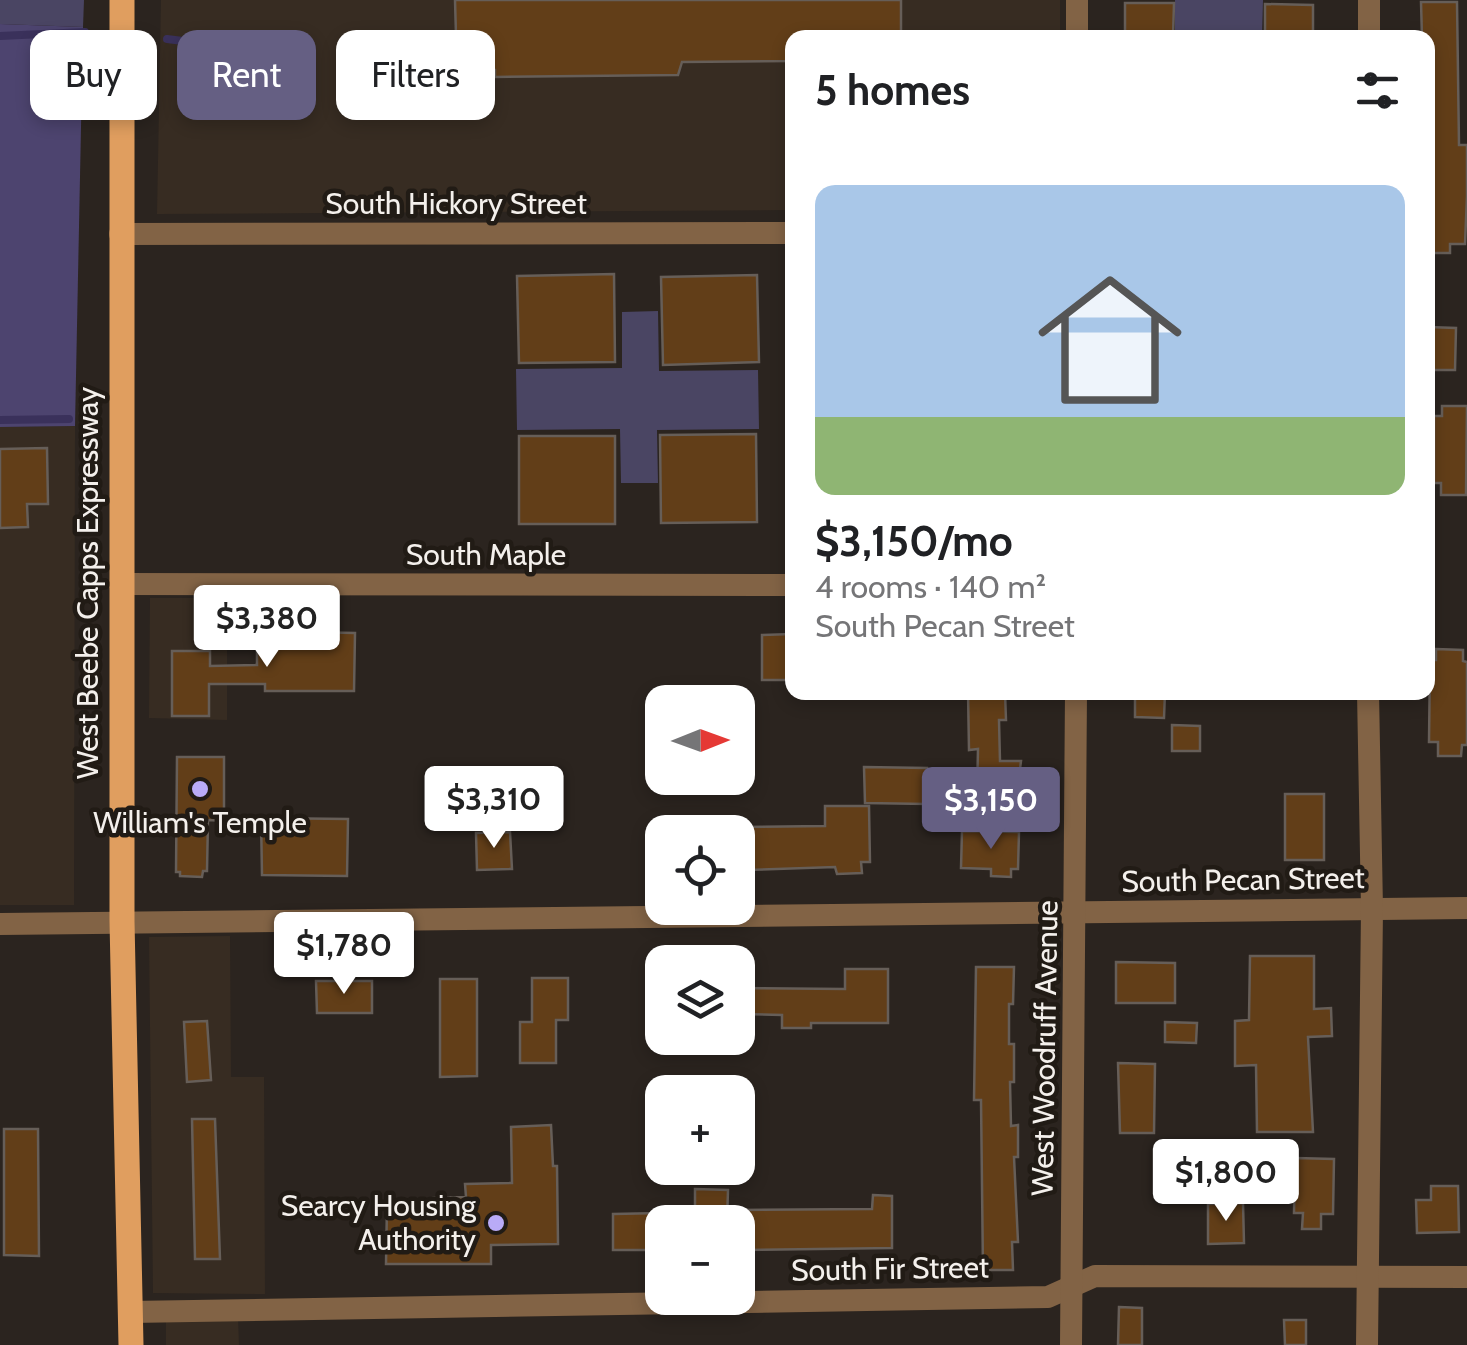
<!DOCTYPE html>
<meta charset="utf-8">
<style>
:root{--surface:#fff;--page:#f2f2f2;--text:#202124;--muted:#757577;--line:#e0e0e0;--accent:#655f83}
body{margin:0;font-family:Cabin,sans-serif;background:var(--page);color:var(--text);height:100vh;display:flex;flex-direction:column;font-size:38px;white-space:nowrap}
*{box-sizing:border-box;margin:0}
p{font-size:32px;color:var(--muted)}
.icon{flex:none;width:55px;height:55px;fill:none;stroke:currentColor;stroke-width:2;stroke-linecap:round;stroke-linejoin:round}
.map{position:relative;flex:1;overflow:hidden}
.details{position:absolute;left:785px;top:30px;width:650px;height:670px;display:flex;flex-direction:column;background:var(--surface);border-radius:20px;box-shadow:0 5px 15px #0003}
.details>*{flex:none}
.hud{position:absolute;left:30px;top:30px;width:605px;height:90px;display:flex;gap:20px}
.needle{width:65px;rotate:89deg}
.fabs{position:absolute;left:645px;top:685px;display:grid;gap:20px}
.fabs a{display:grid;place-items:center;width:110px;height:110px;border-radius:20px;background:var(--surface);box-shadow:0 5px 15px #0003;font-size:50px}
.price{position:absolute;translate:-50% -85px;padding:0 22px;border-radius:10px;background:#fff;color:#222;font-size:32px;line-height:65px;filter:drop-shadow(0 2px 5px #0008)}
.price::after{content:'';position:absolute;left:50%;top:60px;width:30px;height:22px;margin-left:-15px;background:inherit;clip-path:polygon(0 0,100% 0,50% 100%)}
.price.on{background:var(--accent);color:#fff}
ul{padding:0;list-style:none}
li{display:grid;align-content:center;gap:20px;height:530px;padding:0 30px}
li+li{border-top:2px solid var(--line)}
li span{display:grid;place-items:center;height:310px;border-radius:20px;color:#555}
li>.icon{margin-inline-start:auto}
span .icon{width:180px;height:180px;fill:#fffc;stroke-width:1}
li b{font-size:42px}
h2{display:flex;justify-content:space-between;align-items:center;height:120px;padding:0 30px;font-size:42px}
.tag{padding:0 35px;border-radius:20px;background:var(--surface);box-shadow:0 5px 15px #0003;font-size:35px;line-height:90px}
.tag.on{background:var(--accent);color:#fff}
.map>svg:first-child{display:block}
</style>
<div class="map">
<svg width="1467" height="1345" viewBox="0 0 1467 1345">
<rect width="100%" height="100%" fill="#2b241f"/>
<!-- built -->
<g fill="#372c22">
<polygon points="161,0 1060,0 1060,37 792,38 792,210 157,214"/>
<polygon points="75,426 74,905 0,905 0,427"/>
<polygon points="150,598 227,598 227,720 149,718"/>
<polygon points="230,936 231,1077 264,1077 265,1294 153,1293 149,937"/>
<polygon points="238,1317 239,1345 166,1345 166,1318"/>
</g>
<!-- green -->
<g fill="#4a4563">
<polygon points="0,0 84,0 83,27 0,24"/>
<polygon points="1175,0 1263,0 1262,37 1175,37"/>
<polygon points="658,311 659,371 758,370 759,429 657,430 658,483 621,483 620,429 517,430 516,369 622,368 622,312"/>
</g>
<!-- forest -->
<polygon fill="#4d446f" points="0,24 83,27 75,426 0,427"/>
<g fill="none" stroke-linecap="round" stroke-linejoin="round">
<!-- stream -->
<g stroke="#3a315b" stroke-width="8">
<polyline points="0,36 85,32"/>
<polyline points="167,39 183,41"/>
<polyline points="0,420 69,419"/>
</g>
</g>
<!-- building -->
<g fill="#623e18" stroke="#665e58" stroke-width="2.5">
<polygon points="455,0 901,0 901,38 792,38 792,61 682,62 678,75 495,77 495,70 457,71"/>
<polygon points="1421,2 1457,2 1459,145 1467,145 1467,196 1465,244 1450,244 1450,253 1428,253 1428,38 1422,38"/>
<polygon points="1125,3 1174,3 1173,38 1125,38"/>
<polygon points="1265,4 1313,5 1313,38 1265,38"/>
<polygon points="614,274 615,362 519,363 517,276"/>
<polygon points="757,275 759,362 663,365 661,277"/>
<polygon points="1428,327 1456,328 1455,370 1428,370"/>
<polygon points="1442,406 1467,406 1466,495 1441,495 1441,483 1434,483 1434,416 1442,416"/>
<polygon points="756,434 757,522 661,523 660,435"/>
<rect x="519" y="436" width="96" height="88"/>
<polygon points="47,448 48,504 27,504 28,527 0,528 0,449"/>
<polygon points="305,632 355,633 354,691 265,691 265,684 209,684 209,716 172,716 172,651 210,651 210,666 257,665 257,641 305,641"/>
<polygon points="792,634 792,680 762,680 762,635"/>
<polygon points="1436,649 1463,650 1463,661 1467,662 1467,745 1462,745 1461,756 1438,756 1438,742 1429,742 1430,660 1436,660"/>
<polygon points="968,692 1005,692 1006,720 999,720 1000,761 1021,761 1020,769 1028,769 1027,795 977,794 978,749 969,750"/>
<polygon points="1135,692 1165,692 1164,718 1135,717"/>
<polygon points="1172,725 1200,726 1200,751 1172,751"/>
<polygon points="177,757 224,757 224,821 208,820 207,871 203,871 202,877 180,876 180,872 176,872"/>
<polygon points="864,767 927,768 927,804 865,803"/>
<rect x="1285" y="794" width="39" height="66"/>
<polygon points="825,806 869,806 870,862 861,862 862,873 837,874 835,867 746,870 746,861 738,861 738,836 744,836 743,827 825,826"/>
<polygon points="261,818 348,819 347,876 262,875"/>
<polygon points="962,831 1019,832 1018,869 1011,869 1011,877 991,876 991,869 961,868"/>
<polygon points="510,832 512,869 477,870 476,833"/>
<polygon points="1250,956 1314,956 1314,1009 1331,1008 1332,1036 1308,1037 1313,1132 1257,1132 1256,1065 1235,1066 1235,1021 1249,1020"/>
<polygon points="1116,962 1175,963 1175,1003 1116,1003"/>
<polygon points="976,967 1014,967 1013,1004 1009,1004 1009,1044 1014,1044 1014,1082 1010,1082 1011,1126 1018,1125 1018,1157 1014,1157 1018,1242 1012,1242 1013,1270 983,1270 981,1100 974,1100"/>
<polygon points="845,969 888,969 888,1023 811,1023 811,1028 782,1028 782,1015 738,1014 738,988 845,989"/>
<polygon points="532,978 568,978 568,1020 556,1020 556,1063 520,1063 520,1022 532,1022"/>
<polygon points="440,979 477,979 477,1076 440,1077"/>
<polygon points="316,981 372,981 372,1013 317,1013"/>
<polygon points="207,1021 211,1080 187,1082 184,1022"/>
<polygon points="1165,1022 1197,1023 1196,1043 1165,1042"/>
<polygon points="1118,1063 1155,1064 1154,1133 1120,1133"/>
<polygon points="192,1119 215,1119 220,1259 195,1259"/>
<polygon points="551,1125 553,1166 557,1166 558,1244 491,1245 491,1264 386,1264 387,1204 433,1205 433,1198 466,1197 465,1184 512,1183 511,1127"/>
<polygon points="4,1129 38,1129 39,1256 4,1255"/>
<polygon points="1295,1158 1334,1159 1333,1214 1321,1214 1321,1229 1302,1229 1303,1213 1294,1213"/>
<polygon points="1431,1186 1458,1186 1459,1232 1417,1233 1416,1200 1431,1200"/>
<polygon points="695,1189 728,1190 727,1222 695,1222"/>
<polygon points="873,1195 892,1196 892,1248 738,1250 738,1210 872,1209"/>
<polygon points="1243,1203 1244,1243 1208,1244 1208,1204"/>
<polygon points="662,1213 662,1250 613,1250 613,1214"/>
<polygon points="1119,1307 1142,1308 1142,1345 1118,1345"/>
<polygon points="1284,1320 1306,1320 1306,1345 1285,1345"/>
</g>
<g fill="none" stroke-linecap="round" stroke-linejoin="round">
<!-- street -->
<g stroke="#826345" stroke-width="22">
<polyline points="1077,38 1077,0"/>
<polyline points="1369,38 1369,0"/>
<polyline points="120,234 792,233"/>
<polyline points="120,584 792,585"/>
<polyline points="0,924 1467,908"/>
<polyline points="130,1312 1048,1297 1095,1276 1467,1277"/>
<polyline points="1071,1345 1076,692"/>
<polyline points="1367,1345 1372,909 1368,692"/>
</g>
<!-- primary -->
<polyline stroke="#e09e5f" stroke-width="25" points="122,0 122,921 131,1345"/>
</g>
<!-- markers -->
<g fill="#b9abf7" stroke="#211b15" stroke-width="4">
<circle cx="200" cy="789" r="10"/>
<circle cx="496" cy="1223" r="10"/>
</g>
<g text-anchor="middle" stroke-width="9" stroke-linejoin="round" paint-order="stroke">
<!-- street labels -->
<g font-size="30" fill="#f4f0ec" stroke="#211b15">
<text x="456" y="214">South Hickory Street</text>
<text x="486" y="565">South Maple</text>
<text transform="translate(88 583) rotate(-90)" y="10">West Beebe Capps Expressway</text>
<text transform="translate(1243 880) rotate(-1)" y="10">South Pecan Street</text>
<text transform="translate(1045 1048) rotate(-89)" y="10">West Woodruff Avenue</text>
<text transform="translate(890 1269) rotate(-1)" y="10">South Fir Street</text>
</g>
<!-- poi labels -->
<g font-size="30" fill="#f4f0ec" stroke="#211b15">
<text x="200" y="833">William's Temple</text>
<text x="476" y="1216" text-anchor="end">Searcy Housing<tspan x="476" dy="34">Authority</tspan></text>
</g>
</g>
</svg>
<div class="fabs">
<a><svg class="needle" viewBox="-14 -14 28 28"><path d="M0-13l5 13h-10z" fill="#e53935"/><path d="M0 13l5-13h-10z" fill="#757577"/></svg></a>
<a><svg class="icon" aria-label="locate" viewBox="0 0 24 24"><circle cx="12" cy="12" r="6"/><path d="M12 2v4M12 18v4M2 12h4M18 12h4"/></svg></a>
<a><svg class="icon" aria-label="layers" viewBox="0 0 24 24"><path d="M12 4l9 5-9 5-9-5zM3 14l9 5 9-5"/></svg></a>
<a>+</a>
<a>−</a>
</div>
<b class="price" style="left:267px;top:670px">$3,380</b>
<b class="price" style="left:494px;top:851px">$3,310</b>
<b class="price on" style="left:991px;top:852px">$3,150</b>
<b class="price" style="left:344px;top:997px">$1,780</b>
<b class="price" style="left:1226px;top:1224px">$1,800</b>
<div class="hud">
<a class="tag">Buy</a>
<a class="tag on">Rent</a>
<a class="tag">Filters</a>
</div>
<section class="details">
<h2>5 homes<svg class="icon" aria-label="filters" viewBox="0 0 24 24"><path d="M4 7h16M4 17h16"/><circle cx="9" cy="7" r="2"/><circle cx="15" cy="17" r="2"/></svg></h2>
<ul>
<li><span style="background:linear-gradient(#a9c7e8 75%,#8fb573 0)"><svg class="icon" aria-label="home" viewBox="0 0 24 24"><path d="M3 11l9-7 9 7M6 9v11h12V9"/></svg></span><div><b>$3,150/mo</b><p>4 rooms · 140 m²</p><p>South Pecan Street</p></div></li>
</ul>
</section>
</div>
